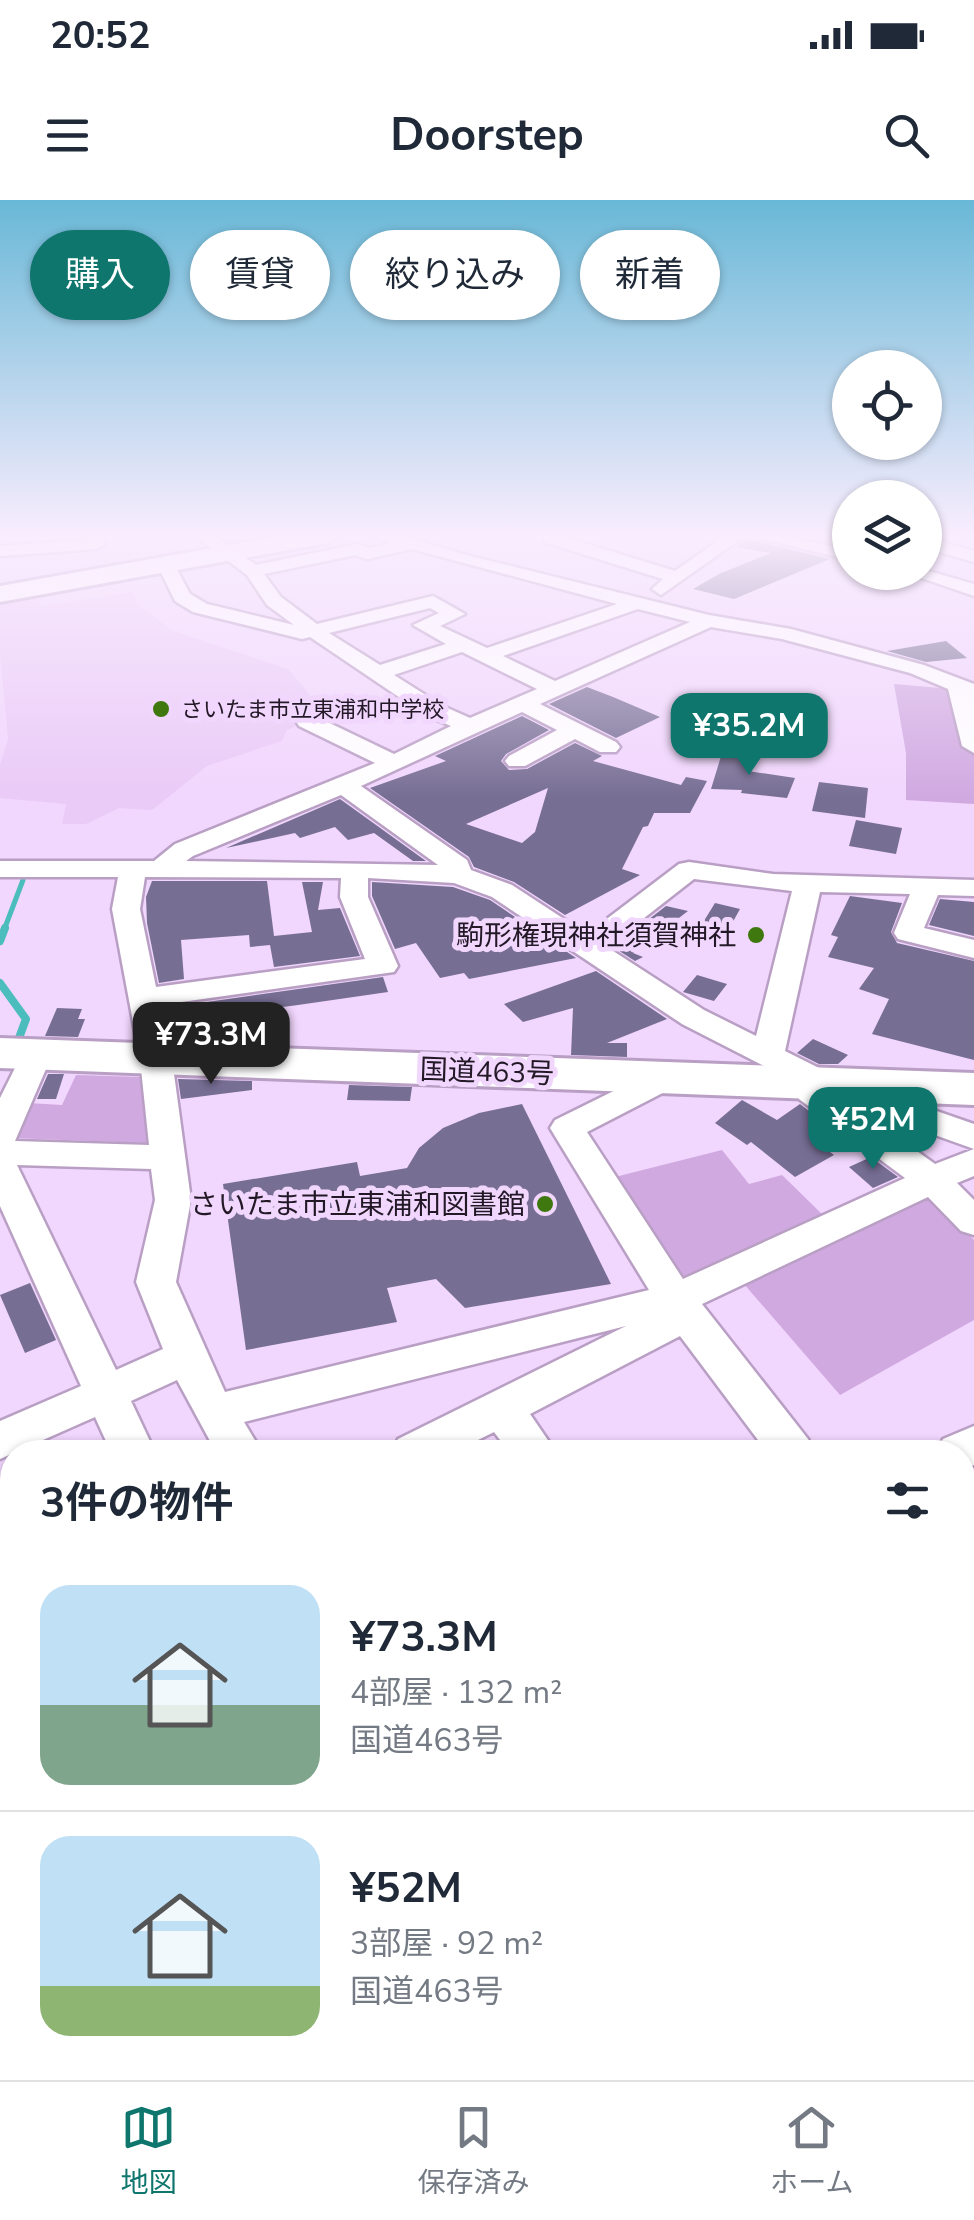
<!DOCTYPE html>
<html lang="ja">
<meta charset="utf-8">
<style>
:root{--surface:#fff;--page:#f6f6f7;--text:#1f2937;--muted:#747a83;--line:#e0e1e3;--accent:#0f766e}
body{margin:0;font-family:"Nunito Sans","Noto Sans JP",sans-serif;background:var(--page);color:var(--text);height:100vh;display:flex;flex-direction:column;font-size:38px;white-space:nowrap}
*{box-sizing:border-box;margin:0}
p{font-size:32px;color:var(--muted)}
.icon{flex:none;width:55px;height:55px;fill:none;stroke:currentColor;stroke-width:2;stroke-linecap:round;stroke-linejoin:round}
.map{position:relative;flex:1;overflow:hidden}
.drawer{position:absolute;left:0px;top:1240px;width:975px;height:640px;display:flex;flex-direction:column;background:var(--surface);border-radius:40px 40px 0 0;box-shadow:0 2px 8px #0004}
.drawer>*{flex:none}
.hud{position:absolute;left:30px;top:30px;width:915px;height:90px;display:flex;gap:20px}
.buttons{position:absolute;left:832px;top:150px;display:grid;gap:20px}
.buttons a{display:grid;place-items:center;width:110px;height:110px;border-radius:50%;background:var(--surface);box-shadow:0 2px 8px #0004;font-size:50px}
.price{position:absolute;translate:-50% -85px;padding:0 22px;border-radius:20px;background:var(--accent);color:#fff;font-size:32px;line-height:65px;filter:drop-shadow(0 2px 5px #0008)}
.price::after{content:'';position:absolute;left:50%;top:60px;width:30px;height:22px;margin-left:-15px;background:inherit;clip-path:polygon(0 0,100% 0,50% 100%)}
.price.current{background:#222;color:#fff}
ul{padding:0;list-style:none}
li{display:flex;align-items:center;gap:30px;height:250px;padding:0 40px}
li+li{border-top:2px solid var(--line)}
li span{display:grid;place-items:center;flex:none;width:280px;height:200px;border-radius:30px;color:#555}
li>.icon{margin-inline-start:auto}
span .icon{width:120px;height:120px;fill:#fffc;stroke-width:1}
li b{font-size:42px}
h2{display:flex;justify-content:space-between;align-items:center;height:120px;padding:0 40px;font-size:42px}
.pill{padding:0 35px;border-radius:45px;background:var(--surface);box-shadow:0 2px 8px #0004;font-size:35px;line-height:90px}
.pill.current{background:var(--accent);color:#fff}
.status{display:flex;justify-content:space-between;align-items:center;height:70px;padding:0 50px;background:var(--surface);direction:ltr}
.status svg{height:28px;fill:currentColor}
header{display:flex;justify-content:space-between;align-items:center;height:130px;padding:0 40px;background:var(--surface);font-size:45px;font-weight:700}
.tab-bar{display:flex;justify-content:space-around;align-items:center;height:140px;border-top:2px solid var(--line);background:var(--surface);font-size:28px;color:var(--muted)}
.tab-bar a{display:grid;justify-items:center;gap:5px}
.tab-bar .current{color:var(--accent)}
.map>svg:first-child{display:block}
</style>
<div class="status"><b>20:52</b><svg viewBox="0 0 49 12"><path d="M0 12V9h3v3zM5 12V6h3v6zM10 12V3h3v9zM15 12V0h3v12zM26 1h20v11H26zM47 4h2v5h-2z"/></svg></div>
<header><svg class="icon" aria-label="menu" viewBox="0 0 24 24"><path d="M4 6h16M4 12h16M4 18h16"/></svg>Doorstep<svg class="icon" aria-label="search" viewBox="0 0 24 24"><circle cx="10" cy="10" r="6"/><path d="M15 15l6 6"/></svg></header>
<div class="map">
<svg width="974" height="1880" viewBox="0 0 974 1880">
<rect width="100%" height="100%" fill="#f1d6fd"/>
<!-- built -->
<polygon fill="#eacaf7" points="132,392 139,405 171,430 288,469 314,500 316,517 287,530 282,541 207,566 152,610 119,608 86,624 62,624 66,604 0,598 0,565 8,539 0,452 0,402 34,396 42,406"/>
<!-- green -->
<g fill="#d0a9e1">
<polygon points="894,484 952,489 974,552 974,604 906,600 906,553"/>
<polygon points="76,875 142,877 147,943 12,938 28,903 62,905"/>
<polygon points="722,950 749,984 782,975 827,1019 682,1082 615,977"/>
<polygon points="933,996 974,1040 974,1120 840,1195 744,1084"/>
<polygon points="12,1790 12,1868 399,1868 382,1880 0,1880 0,1797"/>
</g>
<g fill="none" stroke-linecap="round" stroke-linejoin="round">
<!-- stream-far1 -->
<polyline stroke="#4cbdbd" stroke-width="5" points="4,730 23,680"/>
<!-- stream -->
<g stroke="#4cbdbd" stroke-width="8">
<polyline points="0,741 5,728"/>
<polyline points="0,783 26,819 19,838"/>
</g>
</g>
<!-- building -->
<g fill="#776e94" fill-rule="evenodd">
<polygon points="747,339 830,359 734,399 693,389 719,374 771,353 736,347"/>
<polygon points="946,441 967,458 926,462 887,451"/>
<polygon points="587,487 613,497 660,517 616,538 549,504"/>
<path d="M522 516 549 530 506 554 501 561 509 570 527 569 575 543 602 556 593 561 681 585 686 577 707 581 690 613H654L648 626 643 627 622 669 640 675 565 715 514 682 474 667 469 657 370 588 446 561 435 556ZM548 588 535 632 522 643 466 624Z"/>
<polygon points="722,553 752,557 748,571 795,578 787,598 741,593 742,590 711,589"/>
<polygon points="819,582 868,588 865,618 812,611"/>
<polygon points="340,599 426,661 413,661 374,633 348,640 335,627 300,638 295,633 226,648"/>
<polygon points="856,620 902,628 896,654 849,646"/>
<polygon points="152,681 267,681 274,736 312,732 302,682 323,682 318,710 340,708 360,756 274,767 270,745 250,747 249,735 181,740 184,779 159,783 147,723 146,697"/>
<polygon points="372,682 453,687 490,700 576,758 469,779 464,773 440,778 416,743 395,749 372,696"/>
<polygon points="850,696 902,703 891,732 897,743 974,761 974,860 872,834 889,799 859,789 874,768 828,757 838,737 831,735"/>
<polygon points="940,699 974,702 974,736 929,725"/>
<polygon points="715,703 740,709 725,736 699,729"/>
<polygon points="666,706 688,711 633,753 643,757 635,761 613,747"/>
<polygon points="596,771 667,819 607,843 627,843 627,857 571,855 573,808 523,822 504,804"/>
<polygon points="697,775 727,784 714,801 683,792"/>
<polygon points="383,777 388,792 298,805 168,822 165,808"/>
<polygon points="57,808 82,809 78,819 85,819 78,837 45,836"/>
<polygon points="813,839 848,855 838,864 819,864 797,853"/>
<polygon points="48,874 64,874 56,899 37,899"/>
<polygon points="178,879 252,881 252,890 181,899"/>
<polygon points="349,885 412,887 410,901 347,900"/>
<polygon points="742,900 777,920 800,904 827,925 810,937 834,955 795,977 751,942 747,945 715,923"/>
<polygon points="522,904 611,1084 465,1108 436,1079 387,1088 397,1122 246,1150 223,984 357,962 360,976 407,968 419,948 443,928 479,913"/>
<polygon points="871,957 898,977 873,988 849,967"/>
<polygon points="30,1083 56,1140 25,1153 0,1095"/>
</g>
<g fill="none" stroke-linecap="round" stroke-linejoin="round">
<!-- minor casing -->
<g stroke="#b99fc4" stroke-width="5">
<g id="minor">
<polygon points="85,335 101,335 105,344 96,349 0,356 0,346 86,340"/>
<path d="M194 335H213L256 365 357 344 369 348 392 343 376 335H400L462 354 709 415 791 429 924 465 974 484V553L962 546 948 489 910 473 782 439 711 427 540 504 616 542 620 547 616 552H600L575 539 525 566H509L505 561 509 556 557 530 522 512 361 586 467 660 471 670 512 685 587 734 679 664 689 662 773 674 974 680V696L938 695 924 728 974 740V758L898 739 894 733 910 694 820 692 785 851 833 875 974 924V949L854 906 935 964 974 949V976L957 983 974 1000V1035L961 1031 928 997 702 1104 808 1239 814 1252H767L680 1136 530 1214 556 1252H509L494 1232 454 1252H392L398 1239 626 1126 244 1222 262 1252H216L177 1180 131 1201 155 1252H111L95 1217 0 1259V1221L81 1186 0 1006V898L25 848H47L52 855 15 941 149 945 140 859 112 709 118 677H0V661H154L175 644 375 563 299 526 296 521 299 516H315L394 554 451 526 427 516 310 437 302 439 193 412 175 401 157 364 160 360H172L190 394 207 404 294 425 267 405 247 375ZM412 349 617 404 487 448 440 426 465 414 433 396 317 424 281 397 264 374 355 355 367 359ZM430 408 439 413 413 425 446 444 380 465 329 433ZM638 409 690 422 555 481 503 456ZM462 452 537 489 470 518 443 506 394 475ZM341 595 438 665 186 661 193 656ZM145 677 341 678 340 697 365 759 156 787 140 709ZM368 678 454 683 492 697 682 824 799 884 794 891 799 899 905 978 683 1079 587 932 680 884 685 877 680 870 668 867 656 870 555 920 550 928 649 1090 225 1192 176 1082 191 1000 172 859 160 805 394 772 398 766 368 697ZM694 679 792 691 756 836 704 810 607 747ZM17 965 151 969 155 1000 136 1082 163 1149 116 1170Z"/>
<polygon points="544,335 557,335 675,371 726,335 777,335 850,350 850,360 746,335 661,395 652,389 663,379 544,342"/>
<polygon points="925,337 974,351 974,362 925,348"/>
<polygon points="925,370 974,384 974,396 904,372"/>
<polygon points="974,1226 974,1265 962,1269 962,1252 937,1252 943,1239"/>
<polygon points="12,1435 12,1485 0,1490 0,1440"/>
<polygon points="962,1447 974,1451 974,1514 962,1509"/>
<polygon points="974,1559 974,1613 962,1618 962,1564"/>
<polygon points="12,1738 12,1800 0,1805 0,1743"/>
<polygon points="400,1868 474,1868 469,1880 395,1880"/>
<polygon points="475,1868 537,1868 539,1880 477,1880"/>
<polygon points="842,1868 904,1868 906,1880 844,1880"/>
</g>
</g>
<!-- highway casing -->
<g stroke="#b99fc4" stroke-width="6">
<g id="highway">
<polygon points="286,335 340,335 327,343 0,402 0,386"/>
<polygon points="0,838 974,873 974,905 0,868"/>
</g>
</g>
<!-- minor -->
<use href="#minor" fill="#fff" fill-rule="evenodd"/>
<!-- highway -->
<use href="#highway" fill="#fff" fill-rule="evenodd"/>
</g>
<!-- sky -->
<linearGradient id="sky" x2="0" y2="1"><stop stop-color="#69b8d7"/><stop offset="0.56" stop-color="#f9edfe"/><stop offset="1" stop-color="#f9edfe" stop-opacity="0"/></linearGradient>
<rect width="974" height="598" fill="url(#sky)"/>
<!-- markers -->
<g fill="#3e780f" stroke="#f1d6fd" stroke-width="4">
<circle cx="161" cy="509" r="10"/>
<circle cx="756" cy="735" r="10"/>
<circle cx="545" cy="1004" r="10"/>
</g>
<g text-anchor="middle" stroke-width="10" stroke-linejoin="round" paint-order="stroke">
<!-- far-poi labels -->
<g font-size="22" fill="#221826" stroke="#f1d6fd" text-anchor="start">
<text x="181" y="517">さいたま市立東浦和中学校</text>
</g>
<!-- poi labels -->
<g font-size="28" fill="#221826" stroke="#f1d6fd" text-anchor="end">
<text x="736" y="745">駒形権現神社須賀神社</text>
<text x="525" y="1014">さいたま市立東浦和図書館</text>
</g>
<!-- street labels -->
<g font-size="28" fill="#221826" stroke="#f1d6fd">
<text transform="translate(487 871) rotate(2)" y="10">国道463号</text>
</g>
</g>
</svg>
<div class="buttons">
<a><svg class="icon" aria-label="locate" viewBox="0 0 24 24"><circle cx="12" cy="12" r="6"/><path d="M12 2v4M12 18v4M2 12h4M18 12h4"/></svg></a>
<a><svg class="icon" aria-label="layers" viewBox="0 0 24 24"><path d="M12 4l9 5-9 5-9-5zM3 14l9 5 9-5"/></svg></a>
</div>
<b class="price" style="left:749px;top:578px">¥35.2M</b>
<b class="price current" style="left:211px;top:887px">¥73.3M</b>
<b class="price" style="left:873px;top:972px">¥52M</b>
<div class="hud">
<a class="pill current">購入</a>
<a class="pill">賃貸</a>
<a class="pill">絞り込み</a>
<a class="pill">新着</a>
</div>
<section class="drawer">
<h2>3件の物件<svg class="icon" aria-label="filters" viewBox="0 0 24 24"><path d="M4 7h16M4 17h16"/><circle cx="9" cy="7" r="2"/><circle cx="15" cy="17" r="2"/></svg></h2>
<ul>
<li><span style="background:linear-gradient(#bfe0f5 60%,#7fa58c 0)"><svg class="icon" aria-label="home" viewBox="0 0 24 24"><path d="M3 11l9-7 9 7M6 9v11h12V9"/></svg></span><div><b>¥73.3M</b><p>4部屋 · 132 m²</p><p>国道463号</p></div></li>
<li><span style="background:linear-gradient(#bfe0f5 75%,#8fb573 0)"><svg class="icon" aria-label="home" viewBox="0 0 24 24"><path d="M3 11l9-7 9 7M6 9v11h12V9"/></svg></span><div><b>¥52M</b><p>3部屋 · 92 m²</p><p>国道463号</p></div></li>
</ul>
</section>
</div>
<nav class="tab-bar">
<a class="current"><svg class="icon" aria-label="map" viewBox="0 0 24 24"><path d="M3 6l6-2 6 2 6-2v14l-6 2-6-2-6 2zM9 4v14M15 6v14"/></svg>地図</a>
<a><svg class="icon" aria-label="saved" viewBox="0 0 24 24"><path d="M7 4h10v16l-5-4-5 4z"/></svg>保存済み</a>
<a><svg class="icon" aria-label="home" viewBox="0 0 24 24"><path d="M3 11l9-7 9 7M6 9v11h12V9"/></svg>ホーム</a>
</nav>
